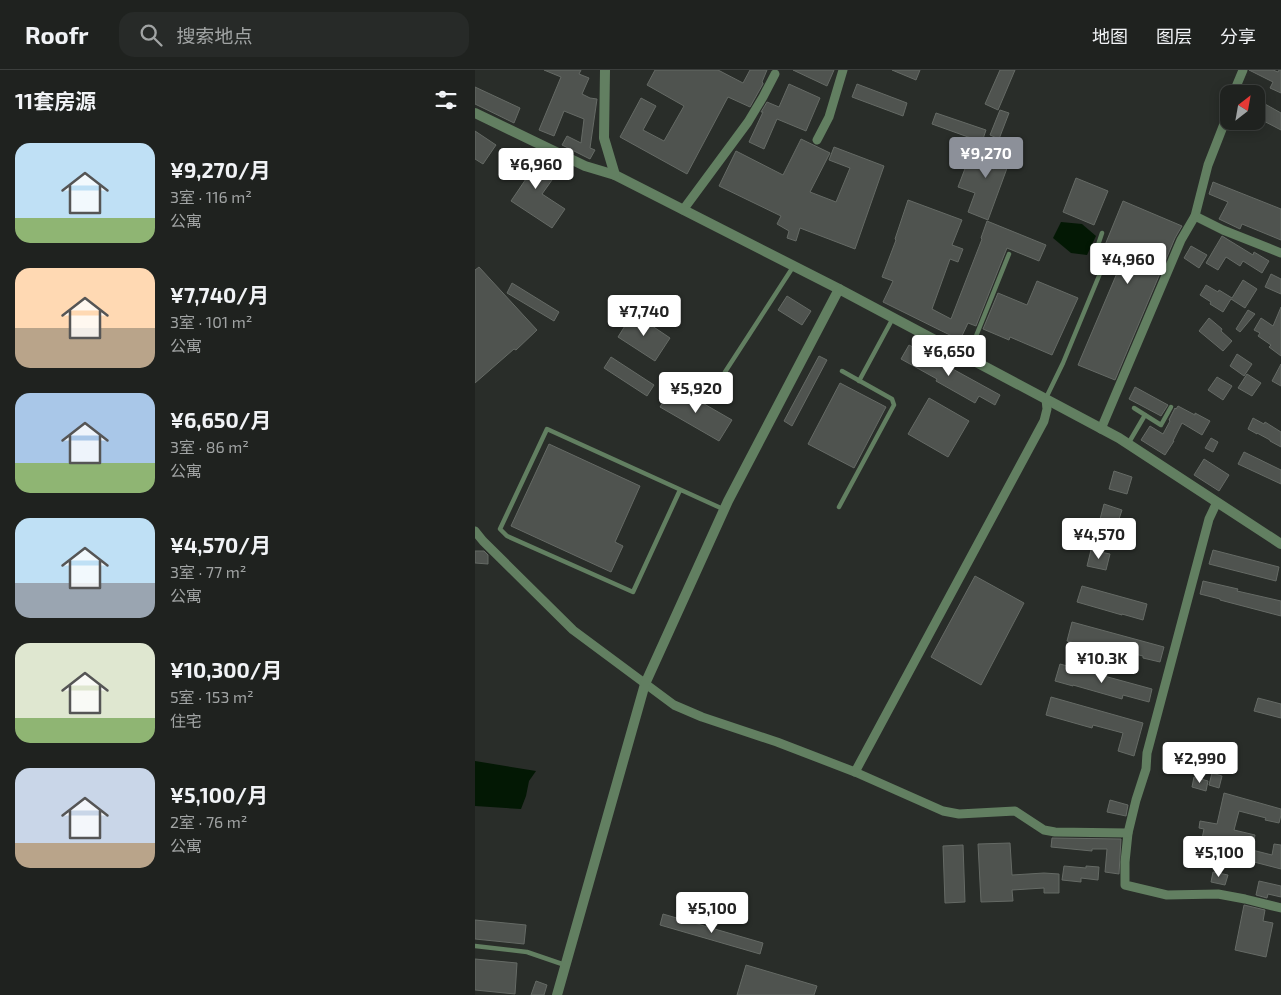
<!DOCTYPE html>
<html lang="zh">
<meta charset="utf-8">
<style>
:root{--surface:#1f221f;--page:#272a28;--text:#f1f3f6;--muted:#a1a4a4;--line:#3c3f3d;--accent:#8c9099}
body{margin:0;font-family:"Exo 2","Noto Sans SC",sans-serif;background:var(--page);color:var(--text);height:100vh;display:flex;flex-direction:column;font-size:19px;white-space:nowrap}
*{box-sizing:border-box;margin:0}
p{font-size:16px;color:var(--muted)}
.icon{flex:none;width:28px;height:28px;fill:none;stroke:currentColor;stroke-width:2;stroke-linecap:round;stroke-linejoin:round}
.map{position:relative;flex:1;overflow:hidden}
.panel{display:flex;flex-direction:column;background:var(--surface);width:475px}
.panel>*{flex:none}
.needle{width:32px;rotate:31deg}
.controls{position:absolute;left:745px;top:15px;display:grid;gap:10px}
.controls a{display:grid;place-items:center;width:45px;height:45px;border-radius:10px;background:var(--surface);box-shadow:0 2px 12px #0003,0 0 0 1px var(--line);font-size:25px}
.price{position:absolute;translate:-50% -42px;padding:0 11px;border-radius:5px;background:#fff;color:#222;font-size:16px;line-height:32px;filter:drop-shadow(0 1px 2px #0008)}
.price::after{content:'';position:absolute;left:50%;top:30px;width:15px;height:11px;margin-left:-8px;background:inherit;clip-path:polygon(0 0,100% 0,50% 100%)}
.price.on{background:var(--accent);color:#fff}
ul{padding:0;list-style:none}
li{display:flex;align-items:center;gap:15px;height:125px;padding:0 15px}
li span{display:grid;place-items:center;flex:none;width:140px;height:100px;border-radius:15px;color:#555}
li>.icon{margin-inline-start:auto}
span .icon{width:60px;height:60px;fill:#fffc;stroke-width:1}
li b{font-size:21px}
h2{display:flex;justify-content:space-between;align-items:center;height:60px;padding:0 15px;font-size:21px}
header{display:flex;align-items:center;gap:30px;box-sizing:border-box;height:70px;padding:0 25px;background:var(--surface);border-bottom:1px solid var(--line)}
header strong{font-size:24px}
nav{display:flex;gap:28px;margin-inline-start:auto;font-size:18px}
.search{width:350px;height:45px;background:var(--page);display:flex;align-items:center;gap:12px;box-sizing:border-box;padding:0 18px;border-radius:15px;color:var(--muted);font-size:19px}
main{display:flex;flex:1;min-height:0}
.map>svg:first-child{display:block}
</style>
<header>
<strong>Roofr</strong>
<div class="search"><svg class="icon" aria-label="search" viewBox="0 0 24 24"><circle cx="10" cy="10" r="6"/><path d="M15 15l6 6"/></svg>搜索地点</div>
<nav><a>地图</a><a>图层</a><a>分享</a></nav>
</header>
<main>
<section class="panel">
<h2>11套房源<svg class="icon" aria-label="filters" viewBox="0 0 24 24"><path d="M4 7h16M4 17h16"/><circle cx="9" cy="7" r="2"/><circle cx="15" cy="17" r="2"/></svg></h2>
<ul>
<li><span style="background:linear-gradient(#bfe0f5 75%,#8fb573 0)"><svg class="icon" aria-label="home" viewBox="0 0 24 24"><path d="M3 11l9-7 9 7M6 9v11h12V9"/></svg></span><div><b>¥9,270/月</b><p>3室 · 116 m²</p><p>公寓</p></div></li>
<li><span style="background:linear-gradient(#ffd9b3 60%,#b9a48a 0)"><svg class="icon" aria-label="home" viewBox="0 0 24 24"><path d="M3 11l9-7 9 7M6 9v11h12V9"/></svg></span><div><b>¥7,740/月</b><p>3室 · 101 m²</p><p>公寓</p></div></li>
<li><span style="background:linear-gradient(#a9c7e8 70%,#8fb573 0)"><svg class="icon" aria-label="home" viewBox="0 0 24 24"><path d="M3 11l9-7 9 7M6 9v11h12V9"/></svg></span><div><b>¥6,650/月</b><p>3室 · 86 m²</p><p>公寓</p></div></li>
<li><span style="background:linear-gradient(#bfe0f5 65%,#9aa5b1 0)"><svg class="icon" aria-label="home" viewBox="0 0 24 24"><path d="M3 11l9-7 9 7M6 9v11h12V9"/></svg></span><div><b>¥4,570/月</b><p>3室 · 77 m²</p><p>公寓</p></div></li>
<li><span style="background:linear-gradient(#dfe7d0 75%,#8fb573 0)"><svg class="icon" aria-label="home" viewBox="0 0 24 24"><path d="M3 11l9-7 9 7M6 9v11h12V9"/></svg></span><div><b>¥10,300/月</b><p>5室 · 153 m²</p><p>住宅</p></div></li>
<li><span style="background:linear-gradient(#c9d6e8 75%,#b9a48a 0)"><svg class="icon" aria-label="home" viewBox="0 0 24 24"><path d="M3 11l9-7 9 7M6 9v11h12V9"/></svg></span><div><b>¥5,100/月</b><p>2室 · 76 m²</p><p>公寓</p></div></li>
</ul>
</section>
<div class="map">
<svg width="806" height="925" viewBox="0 0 806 925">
<rect width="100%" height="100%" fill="#292d29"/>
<!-- water -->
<g fill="#031804">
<polygon points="586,152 607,154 621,166 612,185 596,183 578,168"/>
<polygon points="0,691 61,701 54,711 51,726 46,739 0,736"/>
</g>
<!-- building -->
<g fill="#4f534f" stroke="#656a65">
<polygon points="69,0 106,0 104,4 114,8 107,24 115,28 122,29 115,78 120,80 115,89 87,75 92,66 106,73 109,49 89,41 79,66 64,60 86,7"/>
<polygon points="180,0 243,0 268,13 275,0 292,0 287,12 288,13 288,14 275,37 253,27 212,104 145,67 166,28 181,36 168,60 189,71 209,36 172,15"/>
<polygon points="318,0 359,0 352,16"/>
<polygon points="417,0 445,0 441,10"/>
<polygon points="525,0 540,0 523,40 510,34"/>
<polygon points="774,0 798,0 803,2 804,0 806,0 806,23 795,18 798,12"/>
<polygon points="314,14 345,28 331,61 302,49 289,79 274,72 288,42 286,42 292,32 304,37"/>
<polygon points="382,14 432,33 428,46 377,27"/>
<polygon points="0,17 45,38 39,53 0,34"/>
<polygon points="781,29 806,43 806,60 781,47"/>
<polygon points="525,40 534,43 524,69 515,65"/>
<polygon points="461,43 511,60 507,72 457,54"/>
<polygon points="0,61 21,75 8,94 0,89"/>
<polygon points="326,69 355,83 335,122 361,132 375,98 354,90 359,77 409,96 380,179 325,158 321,171 312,168 314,161 302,154 306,146 244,116 261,81 308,105"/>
<polygon points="529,73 545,79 540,92 535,90 513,150 493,142 500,123 483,117 499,75 510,79 505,93 519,99"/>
<polygon points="45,78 82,103 67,124 90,139 77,158 36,131 55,103 36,90"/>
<polygon points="601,108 633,121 619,155 588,142"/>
<polygon points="738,112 806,139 806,170 767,154 765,159 744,149 753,132 734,124"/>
<polygon points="433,130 487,150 477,175 488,179 483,192 475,189 457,239 476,249 507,169 506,168 512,151 571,175 564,191 532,178 501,256 493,253 485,270 408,232 418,211 407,207 421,170 420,169"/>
<polygon points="648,131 707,156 700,168 640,310 603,295 648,189 628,180"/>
<polygon points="747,166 778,185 779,182 794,191 787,203 768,191 765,196 751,187 743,200 731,193"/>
<polygon points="716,176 732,185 724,198 709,188"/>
<polygon points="4,197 62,260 41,280 39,279 0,313 0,200"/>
<polygon points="796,204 806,209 806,224 790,217"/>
<polygon points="768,210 782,219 770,238 756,229 748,242 735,234 736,232 725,225 731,215 743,222 744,220 757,228"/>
<polygon points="562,211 603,228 577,285 535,267 534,270 508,259 523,223 552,235"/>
<polygon points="37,213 84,242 79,251 32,223"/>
<polygon points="312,226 336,241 327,255 303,240"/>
<polygon points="806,237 806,286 794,277 796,275 783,266 785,263 779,260 786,248 798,256"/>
<polygon points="773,240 780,244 765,262 761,259"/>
<polygon points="158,243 195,268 180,291 143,267"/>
<polygon points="734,248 747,259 746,261 757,271 748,281 724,261"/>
<polygon points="434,275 525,325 520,335 504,326 500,333 461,311 462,309 426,289"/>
<polygon points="762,284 777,294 769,306 755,296"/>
<polygon points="344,286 352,290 317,356 309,351"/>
<polygon points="136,287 179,315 172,326 129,298"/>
<polygon points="806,294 806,316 797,311"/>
<polygon points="772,304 786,313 777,326 763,318"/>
<polygon points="742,307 757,316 748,330 733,320"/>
<polygon points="365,313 411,337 379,398 333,374"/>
<polygon points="198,316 257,350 244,371 185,337"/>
<polygon points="660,317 693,335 686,346 654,329"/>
<polygon points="454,328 494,351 473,387 433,364"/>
<polygon points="703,336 720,345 720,343 735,351 727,365 707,353 698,371 699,371 690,385 666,370 675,356 688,364 695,351 694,350 700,338 701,339"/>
<polygon points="778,348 789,354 790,352 806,362 806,377 795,371 795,370 782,363 782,364 773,359"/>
<polygon points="736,368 743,372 738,382 730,378"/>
<polygon points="74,374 165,416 140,472 148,476 136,502 36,456"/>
<polygon points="769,382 806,400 806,414 763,394"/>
<polygon points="729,389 754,405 744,421 719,405"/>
<polygon points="639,401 657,407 652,424 634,419"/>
<polygon points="629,434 647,440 641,458 624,453"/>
<polygon points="616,480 635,484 631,500 612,496"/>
<polygon points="738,480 804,497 801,511 734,494"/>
<polygon points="0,481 9,481 13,485 13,494 0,493"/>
<polygon points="500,506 549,533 506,615 456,587"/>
<polygon points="728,511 763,519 762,521 806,531 806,546 745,530 745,529 725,524"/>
<polygon points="607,516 672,534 668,550 647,544 647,545 602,532"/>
<polygon points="597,552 689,577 685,592 668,588 668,586 639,579 637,583 592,571"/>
<polygon points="585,594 677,619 674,632 648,625 647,629 598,615 598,616 580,611"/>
<polygon points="576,627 668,653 659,686 643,681 648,663 618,655 617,658 571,645"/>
<polygon points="783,628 806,634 806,648 779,641"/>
<polygon points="737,703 747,706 744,718 734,715"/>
<polygon points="719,707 733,711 731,721 717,717"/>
<polygon points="749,723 806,739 806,745 804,753 790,750 791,748 764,741 759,760 780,765 777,780 797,785 799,774 806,775 806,799 725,778 729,759 724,758 725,751 742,754"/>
<polygon points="635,730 653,735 651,746 632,742"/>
<polygon points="577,768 646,769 644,804 630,802 632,779 617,779 617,781 576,777"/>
<polygon points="535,773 537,805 569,803 584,804 584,823 569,823 569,818 537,820 538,831 506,832 503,774"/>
<polygon points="488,775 490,832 470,833 468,776"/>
<polygon points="589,796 611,798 611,796 624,797 623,810 606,808 606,812 587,810"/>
<polygon points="738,802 753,805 750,815 736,812"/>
<polygon points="784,811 806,816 806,827 793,824 792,828 781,825"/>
<polygon points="769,835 790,840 788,851 798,853 791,887 760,880"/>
<polygon points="188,844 288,873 285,884 185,855"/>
<polygon points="0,850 51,855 49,874 0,869"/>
<polygon points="0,889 42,893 40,924 0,920"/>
<polygon points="271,895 342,916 339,925 262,925"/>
<polygon points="61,911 72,915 69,925 56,925"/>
</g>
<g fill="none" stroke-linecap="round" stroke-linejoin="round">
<!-- service -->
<g stroke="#627f61" stroke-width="4.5">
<polyline points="493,286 534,184"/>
<polyline points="250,302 318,197"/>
<polyline points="384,311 418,248"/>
<polyline points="571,328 588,293 631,189 620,184 627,163"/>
<polyline points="659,338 686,355 696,337"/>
<polyline points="653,374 670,345"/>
<polyline points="205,420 158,522 32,466 25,459 72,359 248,439"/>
<polyline points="364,437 419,335 417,329 367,301"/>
<polyline points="0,876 52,882 90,895"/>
</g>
<!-- minor -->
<g stroke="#627f61" stroke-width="9">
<polyline points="758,24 768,0"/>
<polyline points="342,70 354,47 368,0"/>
<polyline points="208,140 273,52 288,27 300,4"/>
<polyline points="720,146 748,160 806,183"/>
<polyline points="626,359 706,170 720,146 733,95 749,54 750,43 754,34"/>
<polyline points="742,432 734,449 672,683 671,699 661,730 653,763 650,792 650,815 692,825 743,824 770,829 806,838"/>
<polyline points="0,461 8,471 98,560 199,635 227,647 302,672 380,702 468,741 484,744 540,741 569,760 580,762 653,763"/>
<polyline points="380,702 569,351 572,339 571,329"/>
</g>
<!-- tertiary -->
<g stroke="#627f61" stroke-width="10">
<polyline points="130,0 129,68 140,105 364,219 644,368 806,474"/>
<polyline points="0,43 110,96 140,105"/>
<polyline points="82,925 170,614 253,431 364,219"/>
</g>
</g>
</svg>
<div class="controls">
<a><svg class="needle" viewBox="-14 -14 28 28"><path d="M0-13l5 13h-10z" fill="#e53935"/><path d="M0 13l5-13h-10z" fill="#a1a4a4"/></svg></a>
</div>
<b class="price on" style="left:511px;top:109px">¥9,270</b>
<b class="price" style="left:61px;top:120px">¥6,960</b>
<b class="price" style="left:653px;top:215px">¥4,960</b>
<b class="price" style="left:169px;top:267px">¥7,740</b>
<b class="price" style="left:474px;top:307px">¥6,650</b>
<b class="price" style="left:221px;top:344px">¥5,920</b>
<b class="price" style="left:624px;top:490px">¥4,570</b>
<b class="price" style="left:627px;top:614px">¥10.3K</b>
<b class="price" style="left:725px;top:714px">¥2,990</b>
<b class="price" style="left:744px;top:808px">¥5,100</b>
<b class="price" style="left:237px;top:864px">¥5,100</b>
</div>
</main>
